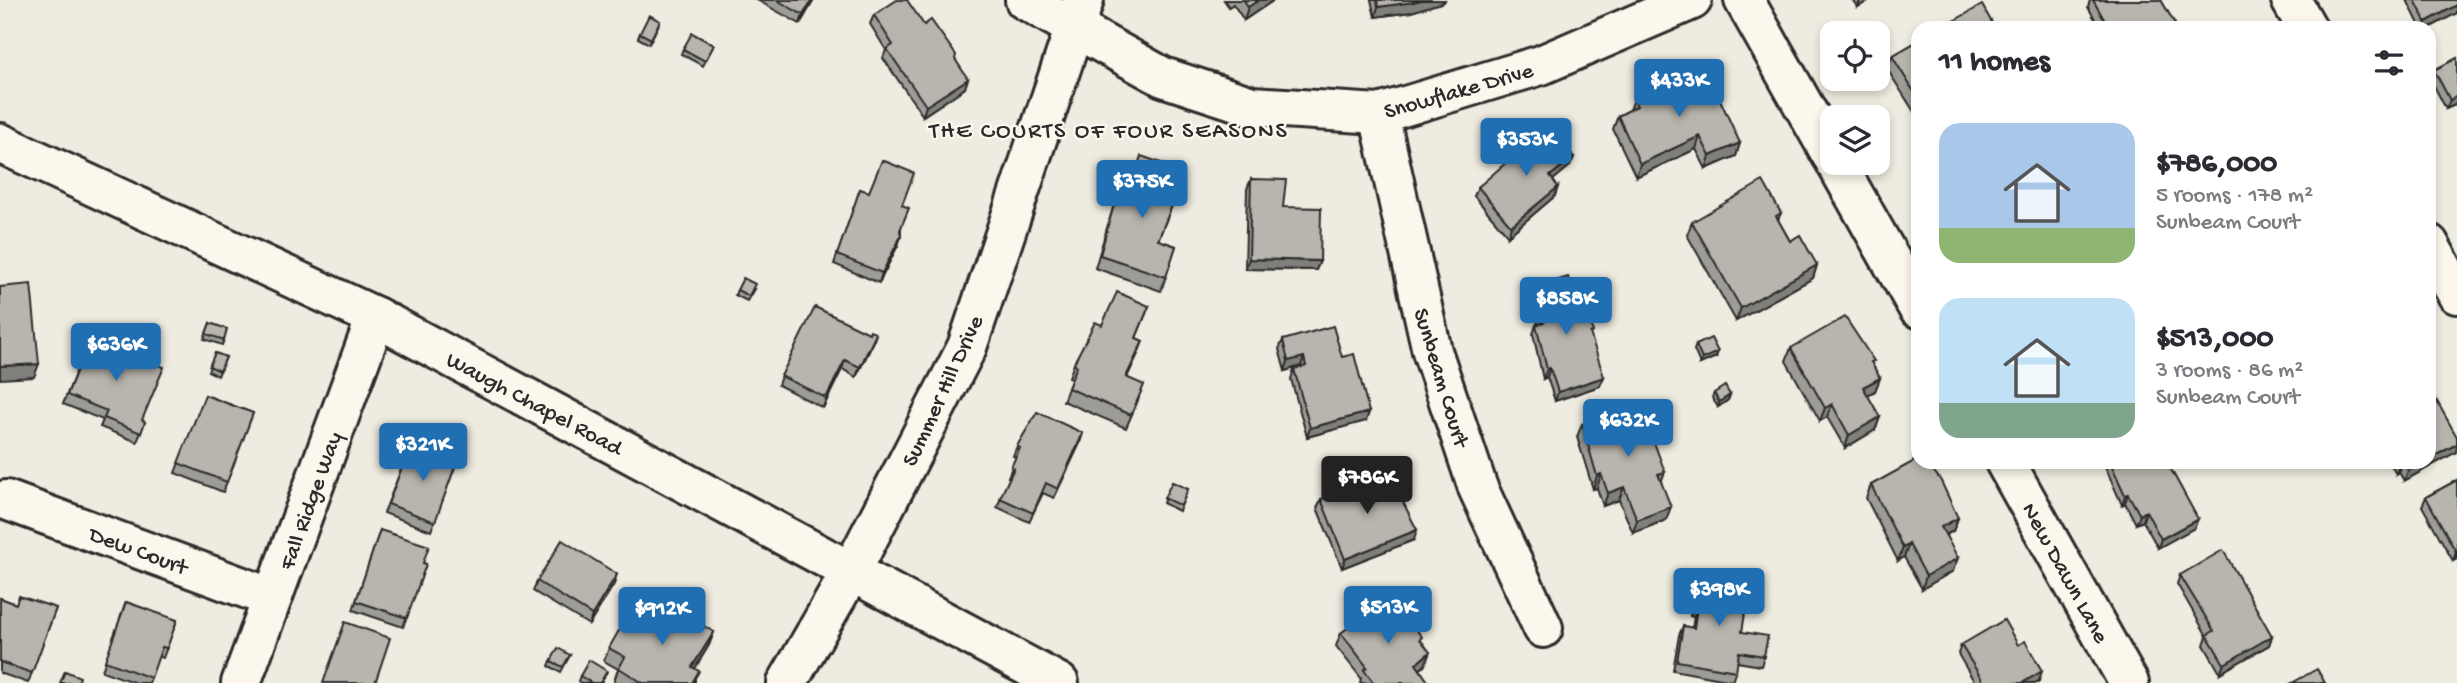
<!DOCTYPE html>
<meta charset="utf-8">
<style>
:root{--surface:#fff;--page:#f7f7f7;--text:#2b2b33;--muted:#7c7c81;--accent:#1f6fb2}
body{margin:0;font-family:"Gochi Hand",sans-serif;background:var(--page);color:var(--text);height:100vh;display:flex;flex-direction:column;font-size:26px;white-space:nowrap}
*{box-sizing:border-box;margin:0}
p{font-size:23px;color:var(--muted)}
.icon{flex:none;width:38px;height:38px;fill:none;stroke:currentColor;stroke-width:2;stroke-linecap:round;stroke-linejoin:round}
.map{position:relative;flex:1;overflow:hidden}
.side{position:absolute;left:1911px;top:21px;width:525px;height:448px;display:flex;flex-direction:column;background:var(--surface);border-radius:21px;box-shadow:0 4px 10px #0003}
.side>*{flex:none}
.controls{position:absolute;left:1820px;top:21px;display:grid;gap:14px}
.controls a{display:grid;place-items:center;width:70px;height:70px;border-radius:14px;background:var(--surface);box-shadow:0 4px 10px #0003;font-size:35px}
.price{position:absolute;translate:-50% -60px;padding:0 16px;border-radius:7px;background:var(--accent);color:#fff;font-size:23px;line-height:46px;filter:drop-shadow(0 2px 4px #0008)}
.price::after{content:'';position:absolute;left:50%;top:42px;width:21px;height:16px;margin-left:-10px;background:inherit;clip-path:polygon(0 0,100% 0,50% 100%)}
.price.on{background:#222;color:#fff}
ul{padding:0;list-style:none}
li{display:flex;align-items:center;gap:21px;height:175px;padding:0 28px}
li span{display:grid;place-items:center;flex:none;width:196px;height:140px;border-radius:21px;color:#555}
li>.icon{margin-inline-start:auto}
span .icon{width:84px;height:84px;fill:#fffc;stroke-width:1}
li b{font-size:30px}
h2{display:flex;justify-content:space-between;align-items:center;height:84px;padding:0 28px;font-size:30px}
.map>svg:first-child{display:block}
</style>
<div class="map">
<svg width="2457" height="683" viewBox="0 0 2457 683">
<rect width="100%" height="100%" fill="#eeebe0"/>
<filter id="ink" filterUnits="userSpaceOnUse"><feTurbulence type="fractalNoise" baseFrequency=".0143" numOctaves="2"/><feDisplacementMap in="SourceGraphic" scale="14" xChannelSelector="R" yChannelSelector="G"/><feConvolveMatrix kernelMatrix="1 2 1 2 8 2 1 2 1" color-interpolation-filters="sRGB"/></filter>
<g filter="url(#ink)">
<g fill="none" stroke-linecap="round" stroke-linejoin="round">
<!-- minor casing -->
<g stroke="#2b2b2b" stroke-width="44">
<g id="minor">
<polyline points="1025,0 1163,77 1252,106 1379,114 1541,65 1692,0"/>
<polyline points="1744,0 1832,156"/>
<polyline points="2291,0 2307,28"/>
<polyline points="1379,114 1432,351 1478,488 1543,628"/>
<polyline points="1836,163 1918,308"/>
<polyline points="2429,244 2457,294"/>
<polyline points="2005,462 2129,683"/>
<polyline points="6,500 272,598"/>
<polyline points="241,683 376,317"/>
<polyline points="787,683 852,570 967,347 1084,0"/>
</g>
</g>
<!-- secondary casing -->
<g stroke="#2b2b2b" stroke-width="44">
<polyline id="secondary" points="0,143 376,317 1059,683"/>
</g>
<!-- minor -->
<use href="#minor" stroke="#fbf7ec" stroke-width="38"/>
<!-- secondary -->
<use href="#secondary" stroke="#fbf7ec" stroke-width="38"/>
</g>
<!-- wall -->
<g fill="#9e9c96" stroke="#2b2b2b" stroke-width="2">
<polygon points="757,0 814,0 800,24"/>
<polygon points="1224,0 1274,0 1244,20 1233,4 1229,7"/>
<polygon points="1371,0 1445,0 1444,2 1411,12 1375,17"/>
<polygon points="1852,0 1870,0 1858,7"/>
<polygon points="2090,0 2161,0 2175,24 2173,28 2100,28 2088,7"/>
<polygon points="2407,0 2457,0 2457,13 2429,28 2421,28"/>
<polygon points="874,15 955,59 965,88 923,116 883,58 886,50 870,24"/>
<polygon points="658,26 649,44 638,38 640,33"/>
<polygon points="1918,41 1918,118 1887,69 1892,56"/>
<polygon points="714,45 703,66 681,54 683,49"/>
<polygon points="2434,70 2457,104 2446,109 2431,80"/>
<polygon points="1673,85 1740,143 1736,156 1706,169 1696,149 1636,177 1613,129 1618,116 1630,110 1634,99 1657,96 1671,90"/>
<polygon points="1526,151 1574,157 1570,166 1553,180 1555,196 1508,236 1474,196 1478,187"/>
<polygon points="1251,179 1320,261 1316,270 1245,269 1247,189"/>
<polygon points="860,189 902,205 901,231 901,236 898,245 879,283 834,264"/>
<polygon points="1165,200 1173,203 1158,240 1176,246 1161,291 1095,268 1113,208"/>
<polygon points="1781,213 1778,220 1790,241 1817,265 1813,278 1736,321 1687,235 1692,222"/>
<polygon points="1533,288 1579,311 1591,338 1600,386 1555,401 1547,377 1543,379 1533,334 1536,325 1538,324 1530,298"/>
<polygon points="754,289 747,301 735,295 737,290"/>
<polygon points="1149,306 1136,338 1143,341 1127,377 1139,398 1126,428 1063,401 1072,378 1069,377 1076,359 1102,325"/>
<polygon points="210,323 224,340 222,345 204,339"/>
<polygon points="90,337 142,420 145,422 137,442 100,427 103,420 63,404"/>
<polygon points="1283,340 1342,357 1369,412 1366,421 1307,437 1291,379 1294,369 1301,367 1301,366 1285,371 1279,349"/>
<polygon points="873,343 856,377 842,369 823,408 778,385 781,376"/>
<polygon points="1696,345 1716,357 1700,364 1694,350"/>
<polygon points="1791,348 1872,365 1880,378 1875,391 1867,395 1880,417 1875,430 1845,448 1827,417 1820,421 1786,361"/>
<polygon points="215,353 226,357 218,376 208,371"/>
<polygon points="1714,393 1730,395 1728,400 1718,407 1712,398"/>
<polygon points="205,395 253,413 223,492 175,473"/>
<polygon points="1582,424 1661,482 1666,520 1633,533 1619,500 1603,506 1597,488 1593,489 1577,437"/>
<polygon points="2457,437 2456,452 2404,481 2399,472 2396,474 2389,462 2429,462"/>
<polygon points="1080,443 1054,498 1043,493 1029,522 997,507 1010,477 1008,477 1016,457 1013,456 1017,446"/>
<polygon points="411,444 457,461 431,531 384,513"/>
<polygon points="2104,462 2167,462 2194,528 2158,548 2143,521 2136,524 2125,503 2122,505 2104,464"/>
<polygon points="2457,480 2457,559 2453,561 2422,506 2426,497"/>
<polygon points="1172,482 1188,489 1179,511 1163,503"/>
<polygon points="1871,485 1958,518 1953,531 1946,535 1953,571 1922,589 1904,557 1898,561 1866,498"/>
<polygon points="1388,491 1414,540 1342,568 1317,508 1321,499"/>
<polygon points="380,530 423,563 426,564 403,627 353,610"/>
<polygon points="2180,575 2272,636 2269,645 2220,673 2204,645 2207,636 2177,584"/>
<polygon points="1699,580 1742,632 1764,656 1761,666 1737,662 1736,671 1732,681 1673,670 1679,635 1683,626 1692,628 1694,617 1690,616 1691,612 1687,611 1690,595 1693,585 1697,586"/>
<polygon points="537,581 614,584 589,625 533,591"/>
<polygon points="0,598 16,604 56,608 28,683 0,673"/>
<polygon points="126,602 177,620 163,658 158,656 149,683 136,683 102,671"/>
<polygon points="714,632 709,645 695,668 695,683 618,683 614,681 618,669 604,661 609,648"/>
<polygon points="1341,633 1421,641 1425,665 1420,670 1429,683 1360,683 1361,678 1336,646"/>
<polygon points="1961,645 2018,645 2039,681 2035,683 1975,683 1958,654"/>
<polygon points="570,655 561,672 549,666 551,661"/>
<polygon points="607,671 601,683 581,683 578,681 580,676"/>
</g>
<!-- shaded-wall -->
<g fill="#817f7a" stroke="#2b2b2b" stroke-width="2">
<polygon points="812,0 814,0 800,24 803,15"/>
<polygon points="1259,0 1274,0 1244,20 1248,7"/>
<polygon points="1421,0 1445,0 1444,2 1411,12 1375,17 1378,7"/>
<polygon points="1860,0 1870,0 1858,7"/>
<polygon points="2457,5 2457,13 2429,28 2424,28 2426,22"/>
<polygon points="968,79 965,88 923,116 926,106"/>
<polygon points="2457,96 2457,104 2446,109 2450,100"/>
<polygon points="1700,136 1696,149 1636,177 1640,164"/>
<polygon points="1740,143 1736,156 1706,169 1710,156"/>
<polygon points="1574,157 1570,166 1546,186 1550,176"/>
<polygon points="1558,187 1555,196 1508,236 1511,226"/>
<polygon points="901,236 898,245 879,283 882,273"/>
<polygon points="1249,259 1320,261 1316,270 1245,269"/>
<polygon points="1817,265 1813,278 1736,321 1741,308"/>
<polygon points="876,334 873,343 856,377 860,367"/>
<polygon points="1143,341 1138,354 1121,390 1126,377"/>
<polygon points="1718,352 1716,357 1700,364 1702,359"/>
<polygon points="1304,357 1301,366 1285,371 1288,361"/>
<polygon points="845,360 842,369 823,408 826,398"/>
<polygon points="39,364 34,377 0,379 0,366"/>
<polygon points="1550,368 1547,377 1543,379 1547,369"/>
<polygon points="1604,377 1600,386 1555,401 1558,392"/>
<polygon points="1880,378 1875,391 1858,400 1863,387"/>
<polygon points="1730,395 1728,400 1718,407 1719,402"/>
<polygon points="1832,404 1827,417 1820,421 1825,408"/>
<polygon points="1369,412 1366,421 1307,437 1310,428"/>
<polygon points="1880,417 1875,430 1845,448 1849,435"/>
<polygon points="1083,433 1080,443 1054,498 1058,489"/>
<polygon points="2457,444 2456,452 2404,481 2408,471 2424,462 2429,462 2429,459"/>
<polygon points="2403,462 2399,472 2396,474 2399,465"/>
<polygon points="1665,472 1660,485 1658,474"/>
<polygon points="1601,474 1597,488 1593,489 1597,476"/>
<polygon points="1624,487 1619,500 1603,506 1608,493"/>
<polygon points="2128,494 2125,503 2122,505 2125,495"/>
<polygon points="1671,507 1666,520 1633,533 1637,520"/>
<polygon points="2146,511 2143,521 2136,524 2140,515"/>
<polygon points="1958,518 1953,531 1936,540 1941,527"/>
<polygon points="2198,519 2194,528 2158,548 2161,539"/>
<polygon points="1417,530 1414,540 1342,568 1345,559"/>
<polygon points="1909,544 1904,557 1898,561 1903,548"/>
<polygon points="2456,552 2457,559 2453,561"/>
<polygon points="1958,558 1953,571 1922,589 1926,576"/>
<polygon points="617,574 614,584 589,625 592,615"/>
<polygon points="1693,607 1697,607 1694,617 1690,616"/>
<polygon points="714,632 709,645 688,680 692,667"/>
<polygon points="2272,636 2269,645 2220,673 2224,664"/>
<polygon points="1430,652 1425,665 1411,677 1416,664"/>
<polygon points="2042,671 2039,681 2035,683 2022,683"/>
</g>
<!-- building -->
<g fill="#b8b5ae" stroke="#2b2b2b" stroke-width="2">
<polygon points="777,0 812,0 803,15"/>
<polygon points="897,0 907,0 924,25 931,20 956,55 955,59 968,79 926,106 887,49 893,45 874,15"/>
<polygon points="1244,0 1259,0 1248,7"/>
<polygon points="1377,0 1421,0 1414,2 1378,7"/>
<polygon points="2093,0 2161,0 2175,24 2167,28 2109,28"/>
<polygon points="2415,0 2457,0 2457,5 2426,22"/>
<polygon points="1982,5 1995,28 1941,28"/>
<polygon points="649,15 660,21 651,39 640,33"/>
<polygon points="692,33 714,45 705,61 683,49"/>
<polygon points="1918,41 1918,98 1892,56"/>
<polygon points="2457,58 2457,96 2450,100 2434,70"/>
<polygon points="1706,69 1740,143 1710,156 1700,136 1640,164 1618,116 1637,106 1634,99 1654,89 1657,96 1674,88 1673,85"/>
<polygon points="1551,130 1574,157 1550,176 1558,187 1511,226 1478,187 1524,147 1526,151"/>
<polygon points="1141,156 1176,168 1165,200 1173,203 1158,240 1176,246 1166,277 1100,255 1113,208 1123,187 1130,189"/>
<polygon points="882,160 914,173 902,205 909,208 900,230 901,236 882,273 837,255 860,189 869,192"/>
<polygon points="1251,179 1286,180 1283,207 1321,208 1320,261 1249,259"/>
<polygon points="1763,181 1781,213 1776,216 1790,241 1800,235 1817,265 1741,308 1692,222"/>
<polygon points="1568,277 1579,311 1586,308 1593,332 1590,333 1604,377 1558,392 1550,368 1547,369 1536,325 1544,322 1533,288"/>
<polygon points="743,278 755,284 749,296 737,290"/>
<polygon points="31,284 39,364 0,366 0,287"/>
<polygon points="1117,292 1149,306 1136,338 1143,341 1126,377 1144,385 1131,415 1068,388 1077,366 1074,364 1076,359 1095,322 1102,325"/>
<polygon points="815,307 869,333 870,330 876,334 860,367 845,360 826,398 781,376"/>
<polygon points="1845,317 1874,361 1871,362 1880,378 1863,387 1880,417 1849,435 1832,404 1825,408 1791,348"/>
<polygon points="210,323 227,329 224,340 206,334"/>
<polygon points="1333,326 1342,357 1354,354 1369,412 1310,428 1294,369 1306,366 1304,357 1288,361 1283,340"/>
<polygon points="90,337 164,367 142,420 145,422 141,433 104,418 107,411 67,395"/>
<polygon points="1711,338 1718,352 1702,359 1696,345"/>
<polygon points="215,353 226,357 220,371 209,366"/>
<polygon points="1725,386 1730,395 1719,402 1714,393"/>
<polygon points="2429,387 2457,437 2457,444 2429,459"/>
<polygon points="205,395 253,413 227,482 178,463"/>
<polygon points="1639,402 1665,472 1658,474 1671,507 1637,520 1624,487 1608,493 1601,474 1597,476 1582,424"/>
<polygon points="1037,412 1083,433 1058,489 1046,483 1033,513 1000,498 1014,468 1011,467 1020,448 1017,446"/>
<polygon points="411,444 457,461 435,522 388,504"/>
<polygon points="1918,459 1918,462 1927,462 1941,481 1958,518 1941,527 1958,558 1926,576 1909,544 1903,548 1871,485"/>
<polygon points="2110,462 2167,462 2198,519 2161,539 2146,511 2140,515 2128,494 2125,495"/>
<polygon points="2398,462 2424,462 2408,471 2403,462 2399,465"/>
<polygon points="1381,475 1388,491 1396,488 1417,530 1345,559 1321,499"/>
<polygon points="2457,480 2457,552 2456,552 2426,497"/>
<polygon points="1172,482 1188,489 1181,506 1164,498"/>
<polygon points="380,530 429,546 423,563 426,564 407,618 356,601"/>
<polygon points="562,540 617,574 592,615 537,581"/>
<polygon points="2223,550 2272,636 2224,664 2207,635 2214,631 2180,575"/>
<polygon points="1699,580 1749,589 1742,632 1768,636 1764,656 1739,652 1736,671 1677,661 1683,626 1694,628 1697,607 1693,607 1694,603 1690,602 1693,585 1698,586"/>
<polygon points="19,596 56,608 32,673 0,662 0,598 16,604"/>
<polygon points="1386,598 1397,611 1400,609 1422,637 1420,639 1430,652 1416,664 1429,683 1374,683 1364,670 1367,667 1341,633"/>
<polygon points="660,600 714,632 692,667 699,671 692,683 643,683 619,668 625,657 609,648 626,618 643,628"/>
<polygon points="126,602 177,620 167,648 162,647 151,678 105,661"/>
<polygon points="2004,620 2018,645 2025,641 2042,671 2022,683 1979,683 1983,681 1961,645"/>
<polygon points="345,622 390,638 375,683 323,683"/>
<polygon points="558,648 570,655 563,667 551,661"/>
<polygon points="589,660 607,671 600,683 592,683 580,676"/>
<polygon points="2317,669 2325,683 2292,683"/>
<polygon points="65,671 80,677 78,683 60,683"/>
</g>
</g>
<g text-anchor="middle" stroke-width="5" stroke-linejoin="round" paint-order="stroke">
<!-- street labels -->
<g font-size="23" fill="#2b2b2b" stroke="#fbf7ec">
<text transform="translate(1458 89) rotate(-16)" y="8">Snowflake Drive</text>
<text transform="translate(1443 377) rotate(73)" y="8">Sunbeam Court</text>
<text transform="translate(941 390) rotate(-65)" y="8">Summer Hill Drive</text>
<text transform="translate(535 402) rotate(28)" y="8">Waugh Chapel Road</text>
<text transform="translate(309 500) rotate(-70)" y="8">Fall Ridge Way</text>
<text transform="translate(139 549) rotate(20)" y="8">Dew Court</text>
<text transform="translate(2067 572) rotate(61)" y="8">New Dawn Lane</text>
</g>
<!-- neighbourhood labels -->
<g font-size="24" letter-spacing="2" fill="#2b2b2b" stroke="#fbf7ec">
<text x="1109" y="137">THE COURTS OF FOUR SEASONS</text>
</g>
</g>
</svg>
<div class="controls">
<a><svg class="icon" aria-label="locate" viewBox="0 0 24 24"><circle cx="12" cy="12" r="6"/><path d="M12 2v4M12 18v4M2 12h4M18 12h4"/></svg></a>
<a><svg class="icon" aria-label="layers" viewBox="0 0 24 24"><path d="M12 4l9 5-9 5-9-5zM3 14l9 5 9-5"/></svg></a>
</div>
<b class="price" style="left:1679px;top:119px">$433K</b>
<b class="price" style="left:1526px;top:178px">$353K</b>
<b class="price" style="left:1142px;top:220px">$375K</b>
<b class="price" style="left:1566px;top:337px">$858K</b>
<b class="price" style="left:116px;top:383px">$636K</b>
<b class="price" style="left:1628px;top:459px">$632K</b>
<b class="price" style="left:423px;top:483px">$321K</b>
<b class="price on" style="left:1367px;top:516px">$786K</b>
<b class="price" style="left:1719px;top:628px">$398K</b>
<b class="price" style="left:1388px;top:646px">$513K</b>
<b class="price" style="left:662px;top:647px">$912K</b>
<section class="side">
<h2>11 homes<svg class="icon" aria-label="filters" viewBox="0 0 24 24"><path d="M4 7h16M4 17h16"/><circle cx="9" cy="7" r="2"/><circle cx="15" cy="17" r="2"/></svg></h2>
<ul>
<li><span style="background:linear-gradient(#a9c7e8 75%,#8fb573 0)"><svg class="icon" aria-label="home" viewBox="0 0 24 24"><path d="M3 11l9-7 9 7M6 9v11h12V9"/></svg></span><div><b>$786,000</b><p>5 rooms · 178 m²</p><p>Sunbeam Court</p></div></li>
<li><span style="background:linear-gradient(#bfe0f5 75%,#7fa58c 0)"><svg class="icon" aria-label="home" viewBox="0 0 24 24"><path d="M3 11l9-7 9 7M6 9v11h12V9"/></svg></span><div><b>$513,000</b><p>3 rooms · 86 m²</p><p>Sunbeam Court</p></div></li>
</ul>
</section>
</div>
